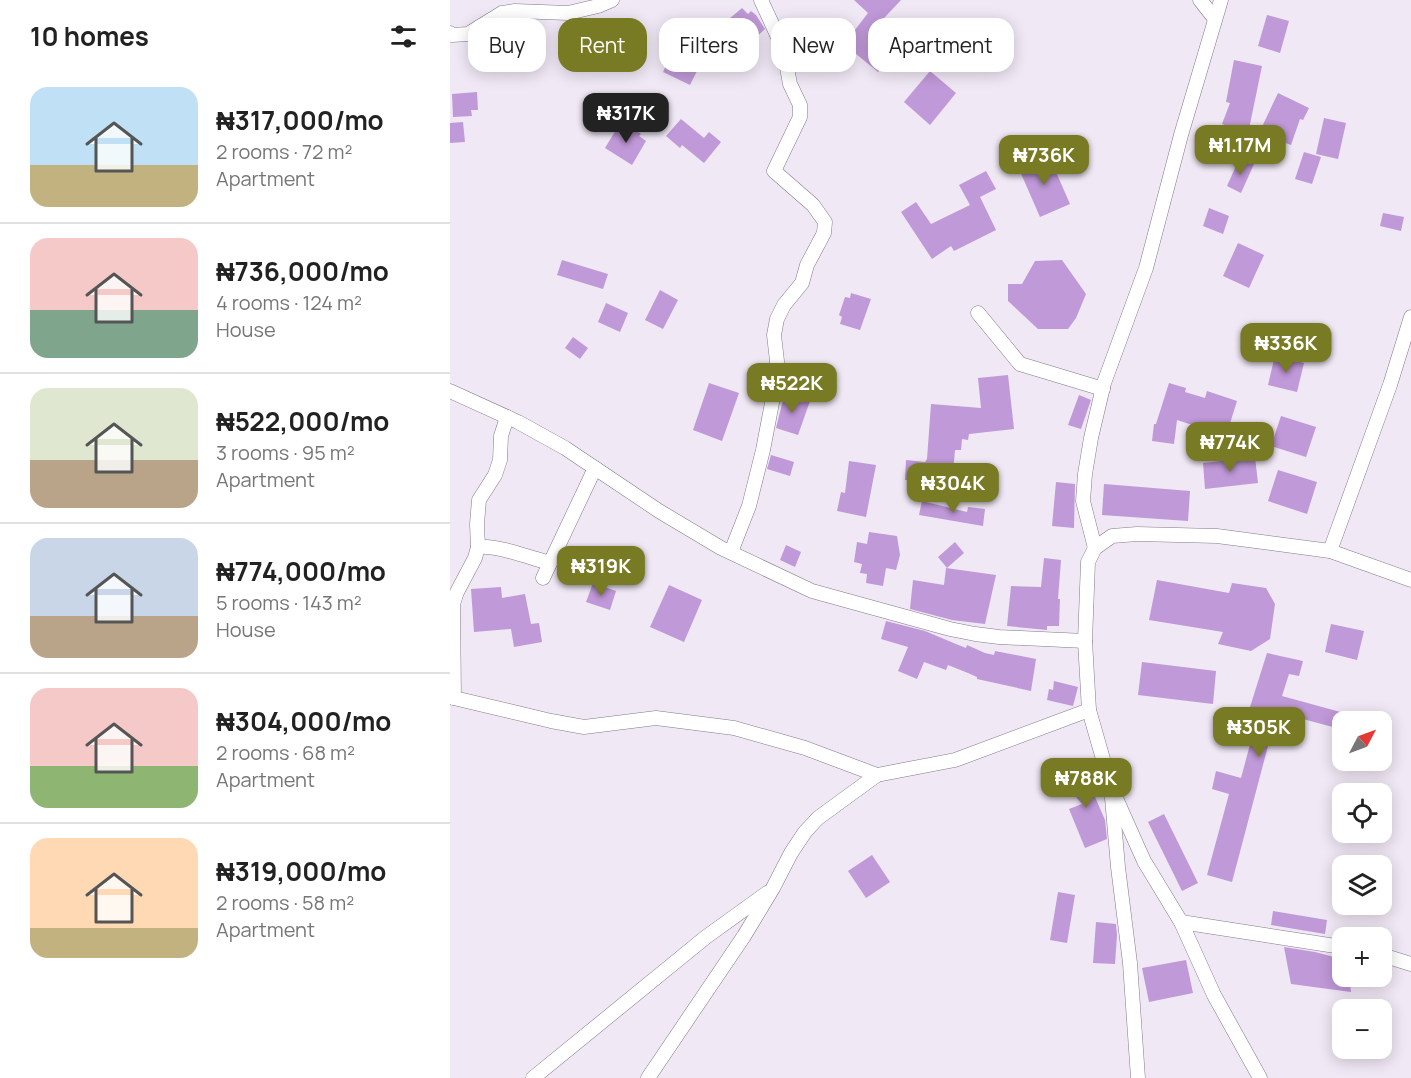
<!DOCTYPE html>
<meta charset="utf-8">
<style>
:root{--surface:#fff;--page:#f6f6f6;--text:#222;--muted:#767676;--line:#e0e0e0;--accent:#787b23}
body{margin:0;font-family:Manrope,sans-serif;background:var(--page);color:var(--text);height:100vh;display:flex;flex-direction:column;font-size:22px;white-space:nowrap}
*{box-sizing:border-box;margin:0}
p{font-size:20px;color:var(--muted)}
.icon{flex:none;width:33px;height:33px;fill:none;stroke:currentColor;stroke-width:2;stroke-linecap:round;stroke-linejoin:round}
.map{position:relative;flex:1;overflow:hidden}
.sheet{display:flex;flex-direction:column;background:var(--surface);width:450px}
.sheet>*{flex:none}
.hud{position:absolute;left:18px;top:18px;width:570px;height:54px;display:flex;gap:12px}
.needle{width:39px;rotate:49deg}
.controls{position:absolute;left:882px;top:711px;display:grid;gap:12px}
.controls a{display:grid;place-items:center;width:60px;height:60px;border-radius:12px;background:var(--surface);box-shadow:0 3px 15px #0003;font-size:30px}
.price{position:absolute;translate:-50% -51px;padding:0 14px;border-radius:12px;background:var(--accent);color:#fff;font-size:20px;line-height:39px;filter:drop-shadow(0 2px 3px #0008)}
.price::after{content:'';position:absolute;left:50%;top:36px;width:18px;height:14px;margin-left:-9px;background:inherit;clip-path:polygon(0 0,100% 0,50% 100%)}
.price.current{background:#222;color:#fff}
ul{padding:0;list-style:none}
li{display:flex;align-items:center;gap:18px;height:150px;padding:0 30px}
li+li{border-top:2px solid var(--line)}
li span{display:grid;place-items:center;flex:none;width:168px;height:120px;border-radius:18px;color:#555}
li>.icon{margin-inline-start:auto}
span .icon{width:72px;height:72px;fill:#fffc;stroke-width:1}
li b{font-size:26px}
h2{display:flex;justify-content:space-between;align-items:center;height:72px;padding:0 30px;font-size:26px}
.pill{padding:0 21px;border-radius:18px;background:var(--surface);box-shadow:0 3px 15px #0003;font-size:21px;line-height:54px}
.pill.current{background:var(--accent);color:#fff}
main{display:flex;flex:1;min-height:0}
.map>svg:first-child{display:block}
</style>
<main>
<section class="sheet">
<h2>10 homes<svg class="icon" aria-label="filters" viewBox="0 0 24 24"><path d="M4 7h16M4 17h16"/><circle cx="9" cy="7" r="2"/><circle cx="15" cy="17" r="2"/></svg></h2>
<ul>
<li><span style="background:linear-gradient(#bfe0f5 65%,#c2b280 0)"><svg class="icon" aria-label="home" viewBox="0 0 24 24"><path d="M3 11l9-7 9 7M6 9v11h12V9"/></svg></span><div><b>₦317,000/mo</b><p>2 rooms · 72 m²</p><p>Apartment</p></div></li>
<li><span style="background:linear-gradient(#f6c9c9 60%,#7fa58c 0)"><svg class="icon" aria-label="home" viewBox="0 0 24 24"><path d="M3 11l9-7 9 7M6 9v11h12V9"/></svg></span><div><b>₦736,000/mo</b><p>4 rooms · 124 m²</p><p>House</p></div></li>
<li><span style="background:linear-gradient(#dfe7d0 60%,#b9a48a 0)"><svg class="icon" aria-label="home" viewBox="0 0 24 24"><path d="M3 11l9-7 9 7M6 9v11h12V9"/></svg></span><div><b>₦522,000/mo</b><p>3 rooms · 95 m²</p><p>Apartment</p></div></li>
<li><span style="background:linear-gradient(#c9d6e8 65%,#b9a48a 0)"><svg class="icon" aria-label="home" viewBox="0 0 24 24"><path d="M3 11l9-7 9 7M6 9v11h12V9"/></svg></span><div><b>₦774,000/mo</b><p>5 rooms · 143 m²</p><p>House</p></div></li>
<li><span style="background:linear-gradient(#f6c9c9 65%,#8fb573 0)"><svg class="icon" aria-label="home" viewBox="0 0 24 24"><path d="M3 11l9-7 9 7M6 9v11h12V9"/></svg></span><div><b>₦304,000/mo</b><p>2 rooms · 68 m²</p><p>Apartment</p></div></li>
<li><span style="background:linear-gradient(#ffd9b3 75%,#c2b280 0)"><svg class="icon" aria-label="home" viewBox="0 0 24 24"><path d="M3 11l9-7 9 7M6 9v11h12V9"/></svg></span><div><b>₦319,000/mo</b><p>2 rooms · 58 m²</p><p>Apartment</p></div></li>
</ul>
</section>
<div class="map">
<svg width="961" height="1078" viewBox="0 0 961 1078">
<rect width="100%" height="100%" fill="#f0e8f5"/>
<!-- building -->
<g fill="#c099d8">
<polygon points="404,0 451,0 422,31 446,49 428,72 394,44 418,13"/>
<polygon points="292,8 298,14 301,11 306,15 315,29 305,38 309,43 294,55 289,50 285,53 266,30"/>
<polygon points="817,15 839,21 830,53 808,46"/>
<polygon points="366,24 390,45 372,65 365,59 359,65 347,55 353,48 348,44"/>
<polygon points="231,33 259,47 240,85 213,72"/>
<polygon points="784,60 812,66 799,129 795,127 793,132 772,124 780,103 776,102"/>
<polygon points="480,71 506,93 480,125 454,102"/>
<polygon points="27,92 28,110 21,110 22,116 3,117 2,94"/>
<polygon points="828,93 859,108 853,120 850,119 841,145 809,133"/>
<polygon points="874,118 896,123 888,159 866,154"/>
<polygon points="231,119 254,138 259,132 271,142 254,163 232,145 230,148 216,136"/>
<polygon points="13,122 15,142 0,143 0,123"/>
<polygon points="169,125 175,129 178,125 191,134 189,136 196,141 182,165 155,148"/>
<polygon points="854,152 871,157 862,184 845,179"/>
<polygon points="599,156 620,204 590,217 569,169"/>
<polygon points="789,159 804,164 791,193 777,186"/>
<polygon points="536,171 546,189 530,197 546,230 504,251 501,246 482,259 451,212 466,202 481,224 520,205 509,185"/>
<polygon points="759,208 779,216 773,234 753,226"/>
<polygon points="933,213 954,217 951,231 930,226"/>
<polygon points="788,243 814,255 799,288 773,276"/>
<polygon points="112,260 158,274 153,289 107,275"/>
<polygon points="612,260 636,294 626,318 618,329 588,329 558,301 558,284 572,284 585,261"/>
<polygon points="210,290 228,300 213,329 195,320"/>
<polygon points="401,293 421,299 410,330 390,324 392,317 389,315 395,297 400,298"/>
<polygon points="156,303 178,313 170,332 148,322"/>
<polygon points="123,337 138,348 130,359 115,348"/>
<polygon points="825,355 854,363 847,392 818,385"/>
<polygon points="558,375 564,429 519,434 518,440 512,439 511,450 505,450 502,484 455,480 456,460 475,462 477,459 481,404 531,408 528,378"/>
<polygon points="259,383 289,393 272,441 243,430"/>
<polygon points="719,383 736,388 735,392 755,398 757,391 787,401 776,436 727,420 724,444 702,441 704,424 706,424"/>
<polygon points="335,392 360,401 348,435 326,428"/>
<polygon points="629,395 641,400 631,429 618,425"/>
<polygon points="831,416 866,427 856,457 821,446"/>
<polygon points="321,455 344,462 340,476 317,469"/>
<polygon points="805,457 808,483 755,489 753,463"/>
<polygon points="399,461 426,465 416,517 387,511 391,492 395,493"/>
<polygon points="828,470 867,482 857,514 818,501"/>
<polygon points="606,482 625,484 624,528 602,526"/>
<polygon points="654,484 740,491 738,521 652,515"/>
<polygon points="472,501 517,512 518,507 535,509 533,526 469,515"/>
<polygon points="419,532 447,536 450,555 446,570 436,568 433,586 416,583 417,574 410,573 412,564 404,562 407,542 417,544"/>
<polygon points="505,542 514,553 497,568 488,557"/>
<polygon points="336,545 351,552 345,567 330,560"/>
<polygon points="594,558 611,560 608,599 610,599 609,626 597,626 597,630 557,626 561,586 591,587"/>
<polygon points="496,568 546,575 535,624 502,620 460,609 463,580 494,585"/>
<polygon points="707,580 779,593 782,583 816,588 825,604 820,639 801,651 768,644 773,632 699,620"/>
<polygon points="143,583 166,591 160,610 136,602"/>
<polygon points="219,585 252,600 234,642 200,627"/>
<polygon points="51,587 52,598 75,594 81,624 89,623 92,642 64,647 61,629 24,632 21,589"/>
<polygon points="436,621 475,631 506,644 516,648 517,645 535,653 544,655 545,651 586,659 581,691 527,679 527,677 518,673 498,665 496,670 474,662 467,679 448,671 458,647 431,639"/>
<polygon points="881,624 914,631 907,660 875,652"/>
<polygon points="817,653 853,661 849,676 839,674 832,696 894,713 890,729 827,712 782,882 757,875 779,794 762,789 766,771 791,778 809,711 800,707"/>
<polygon points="692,662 766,671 763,704 688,695"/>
<polygon points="604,681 628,687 623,706 597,700 599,689 603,690"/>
<polygon points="626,766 645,788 642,790 655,820 657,839 635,848 619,809 632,804 611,779"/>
<polygon points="714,814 748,883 732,891 698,822"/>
<polygon points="422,855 440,882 416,898 398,871"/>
<polygon points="608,892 625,895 617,943 600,940"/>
<polygon points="823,911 877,920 875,934 821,925"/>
<polygon points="646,922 666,924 667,935 665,964 643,963"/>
<polygon points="834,947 865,952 892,959 892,976 899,976 901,992 841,984"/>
<polygon points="736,960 743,993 699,1002 692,968"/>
</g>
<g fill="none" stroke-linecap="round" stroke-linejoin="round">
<!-- minor casing -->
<g stroke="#837b87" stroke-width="15">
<g id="minor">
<polyline points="750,0 765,19"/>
<polyline points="0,33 2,35 18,34 52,13 65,11 118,13 148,6 162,0"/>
<polyline points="528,313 570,364 653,389"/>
<polyline points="0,391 68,422 115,448 209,511 271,548 362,591 500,629 525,634 549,637 635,641"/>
<path d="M28 547C48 545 80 558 100 563"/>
<polyline points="645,548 633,501 635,474 641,438 654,383 696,268 731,135 771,0"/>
<polyline points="880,551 940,385 961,317"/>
<polyline points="281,552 299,506 313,450 326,382 327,361 324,335 327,319 334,305 352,283 357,265 374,233 375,222 363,205 324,171 350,117 350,105 340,84 335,57 328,37 311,0"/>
<polyline points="93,578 145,468"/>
<polyline points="0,697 101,721 134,727 206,718 284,728 355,748 427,775"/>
<polyline points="4,698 3,604 7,592 25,558 28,547 27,524 29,500 45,475 50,460 51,436 57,417"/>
<polyline points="662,798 668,867 680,963 688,1078"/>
<polyline points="731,922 892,947"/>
<polyline points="932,955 961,964"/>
<polyline points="83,1078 256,937 317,893"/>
<polyline points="198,1078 294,936 323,888 341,853 355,832 368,818 427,775 505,760 639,710"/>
<polyline points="810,1078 764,995 731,922 694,861 661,787 639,710 635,641 638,562 645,548 662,536 687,534 767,536 880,551 961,580"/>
</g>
</g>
<!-- minor -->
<use href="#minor" stroke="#fff" stroke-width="14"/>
</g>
</svg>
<div class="controls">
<a><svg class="needle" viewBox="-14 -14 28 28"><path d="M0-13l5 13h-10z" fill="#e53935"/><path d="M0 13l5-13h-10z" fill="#767676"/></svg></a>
<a><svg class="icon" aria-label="locate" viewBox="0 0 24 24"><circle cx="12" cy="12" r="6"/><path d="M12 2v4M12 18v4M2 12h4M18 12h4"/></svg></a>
<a><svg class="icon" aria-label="layers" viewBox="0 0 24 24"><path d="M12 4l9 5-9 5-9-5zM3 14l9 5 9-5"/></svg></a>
<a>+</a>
<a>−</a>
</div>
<b class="price current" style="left:176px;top:144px">₦317K</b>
<b class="price" style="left:790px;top:176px">₦1.17M</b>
<b class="price" style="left:594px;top:186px">₦736K</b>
<b class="price" style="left:836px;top:374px">₦336K</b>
<b class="price" style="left:342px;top:414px">₦522K</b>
<b class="price" style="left:780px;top:473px">₦774K</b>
<b class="price" style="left:503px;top:514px">₦304K</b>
<b class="price" style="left:151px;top:597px">₦319K</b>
<b class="price" style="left:809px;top:758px">₦305K</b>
<b class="price" style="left:636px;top:809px">₦788K</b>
<div class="hud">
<a class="pill">Buy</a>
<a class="pill current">Rent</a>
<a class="pill">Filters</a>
<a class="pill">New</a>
<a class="pill">Apartment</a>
</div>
</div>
</main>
